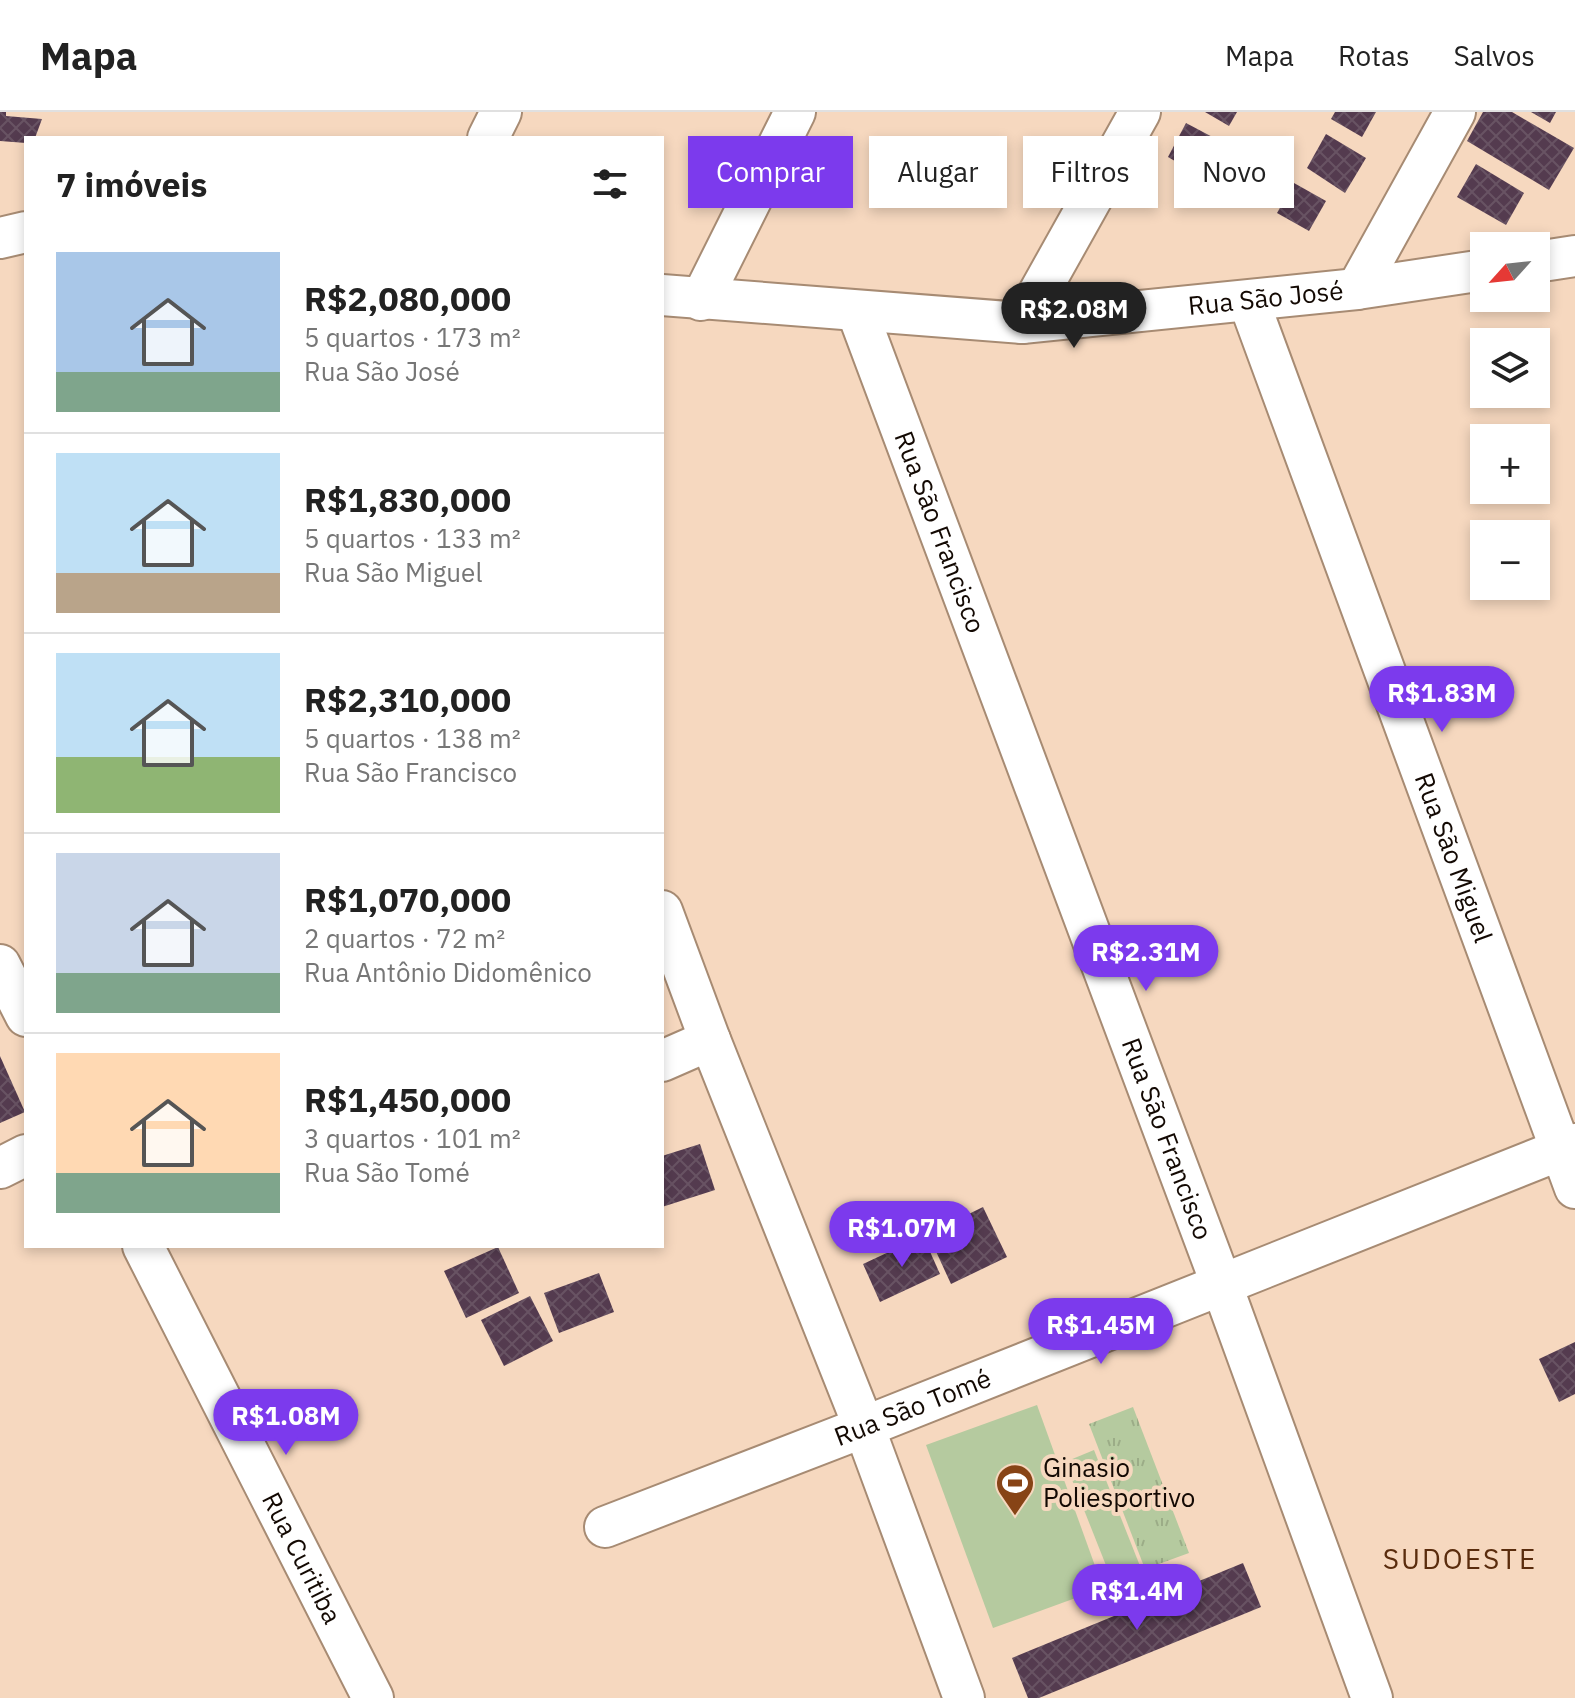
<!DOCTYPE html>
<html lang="pt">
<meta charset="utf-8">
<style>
:root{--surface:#fff;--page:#f6f6f6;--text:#222;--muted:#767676;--line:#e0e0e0;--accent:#7c3aed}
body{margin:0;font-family:"IBM Plex Sans",sans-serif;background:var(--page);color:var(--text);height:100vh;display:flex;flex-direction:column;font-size:30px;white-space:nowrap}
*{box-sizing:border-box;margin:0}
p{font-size:26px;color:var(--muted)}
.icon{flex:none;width:44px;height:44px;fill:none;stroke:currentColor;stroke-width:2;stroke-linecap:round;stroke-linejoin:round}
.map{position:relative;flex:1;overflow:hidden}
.sheet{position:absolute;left:24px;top:24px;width:640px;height:1112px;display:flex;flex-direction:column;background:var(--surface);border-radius:0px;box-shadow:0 4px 12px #0003}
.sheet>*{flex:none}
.top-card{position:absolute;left:688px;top:24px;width:760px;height:72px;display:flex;gap:16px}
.needle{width:52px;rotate:243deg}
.buttons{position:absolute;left:1470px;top:120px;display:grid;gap:16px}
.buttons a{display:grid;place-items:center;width:80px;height:80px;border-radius:0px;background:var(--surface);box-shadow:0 4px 12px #0003;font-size:40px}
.price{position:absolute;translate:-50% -68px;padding:0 18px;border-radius:28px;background:var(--accent);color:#fff;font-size:26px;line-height:52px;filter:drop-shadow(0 2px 4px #0008)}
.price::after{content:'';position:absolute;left:50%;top:48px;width:24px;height:18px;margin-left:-12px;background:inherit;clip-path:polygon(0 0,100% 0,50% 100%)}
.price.current{background:#222;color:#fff}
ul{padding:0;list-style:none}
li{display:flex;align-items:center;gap:24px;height:200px;padding:0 32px}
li+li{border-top:2px solid var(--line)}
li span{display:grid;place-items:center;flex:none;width:224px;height:160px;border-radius:0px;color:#555}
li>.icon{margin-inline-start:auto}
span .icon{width:96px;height:96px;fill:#fffc;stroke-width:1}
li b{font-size:34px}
h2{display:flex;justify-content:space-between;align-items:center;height:96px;padding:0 32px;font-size:34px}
.tag{padding:0 28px;border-radius:0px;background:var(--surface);box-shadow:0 4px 12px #0003;font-size:28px;line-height:72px}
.tag.current{background:var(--accent);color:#fff}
header{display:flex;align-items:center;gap:48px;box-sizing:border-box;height:112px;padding:0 40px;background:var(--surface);border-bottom:2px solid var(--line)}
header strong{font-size:38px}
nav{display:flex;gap:44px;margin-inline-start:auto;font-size:28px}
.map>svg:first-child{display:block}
</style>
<header>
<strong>Mapa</strong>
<nav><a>Mapa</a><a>Rotas</a><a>Salvos</a></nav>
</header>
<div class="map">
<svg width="1575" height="1586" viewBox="0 0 1575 1586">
<defs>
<pattern id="park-tufts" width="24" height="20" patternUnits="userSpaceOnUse" patternTransform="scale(2)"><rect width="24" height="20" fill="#b5ca9f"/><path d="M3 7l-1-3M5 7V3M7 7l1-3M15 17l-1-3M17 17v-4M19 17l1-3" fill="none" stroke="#9bac87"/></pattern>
<pattern id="building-cross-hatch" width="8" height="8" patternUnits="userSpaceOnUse" patternTransform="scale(2)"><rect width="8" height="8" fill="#543b4f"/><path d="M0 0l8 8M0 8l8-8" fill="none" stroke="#685363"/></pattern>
</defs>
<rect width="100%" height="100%" fill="#f6d8bf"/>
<!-- grass -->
<g fill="#b5ca9f">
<polygon points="1037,1293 1103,1476 993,1516 926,1333"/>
<polygon points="1094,1338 1142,1459 1113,1471 1065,1350"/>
</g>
<!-- park -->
<polygon fill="url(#park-tufts)" points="1133,1295 1189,1441 1145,1457 1089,1312"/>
<!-- building -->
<g fill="url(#building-cross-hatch)">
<polygon points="0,0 6,0 6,4 42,7 35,26 26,26 26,31 0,29"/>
<polygon points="1205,0 1237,0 1229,14"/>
<polygon points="1335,0 1376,0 1362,25 1331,7"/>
<polygon points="1483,0 1512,0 1574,36 1549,78 1467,29"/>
<polygon points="1531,0 1556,0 1550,11"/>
<polygon points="1186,11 1220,29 1202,65 1168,45"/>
<polygon points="1326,22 1366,46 1345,81 1307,56"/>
<polygon points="1476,52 1524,81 1506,113 1457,85"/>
<polygon points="1294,71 1326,89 1309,119 1277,101"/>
<polygon points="0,944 25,1000 0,1011"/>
<polygon points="700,1032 715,1078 662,1095 662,1044"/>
<polygon points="983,1095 1007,1145 951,1172 928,1122"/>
<polygon points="923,1124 940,1162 880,1190 863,1152"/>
<polygon points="498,1135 519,1181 466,1206 444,1159"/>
<polygon points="599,1161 614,1200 559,1221 544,1181"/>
<polygon points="530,1184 553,1229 504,1254 481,1208"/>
<polygon points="1575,1230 1575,1282 1559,1290 1539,1247"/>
<polygon points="1243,1451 1261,1495 1039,1586 1028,1586 1012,1546"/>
</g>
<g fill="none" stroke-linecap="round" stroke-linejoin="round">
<!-- minor casing -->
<g stroke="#a78b73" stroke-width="44">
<g id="minor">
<polyline points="488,26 501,0"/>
<polyline points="0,126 26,120"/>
<polyline points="1536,150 1575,144"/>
<polyline points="1357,177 1455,0"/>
<path id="s1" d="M662 183 1022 211 1357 177 1484 158"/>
<polyline points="701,188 795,0"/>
<path id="s2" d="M1249 190 1575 1076"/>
<path id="s3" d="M857 199 1221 1171 1372 1586"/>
<polyline points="1022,211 1140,0"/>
<polyline points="662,799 710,928 864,1315 964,1586"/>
<polyline points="0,853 26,904"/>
<polyline points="662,949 710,928"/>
<polyline points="0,1056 26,1043"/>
<path id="s4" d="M143 1134 373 1586"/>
<path id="s5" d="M605 1415 864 1315 1575 1032"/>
</g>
</g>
<!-- minor -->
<use href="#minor" stroke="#fff" stroke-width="40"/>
</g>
<!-- icons -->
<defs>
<g id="stadium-pin" transform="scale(2)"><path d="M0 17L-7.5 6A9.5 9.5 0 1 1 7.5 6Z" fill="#874416" stroke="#f6d8bf"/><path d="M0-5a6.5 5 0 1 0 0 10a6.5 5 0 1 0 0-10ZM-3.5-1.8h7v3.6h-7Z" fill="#fff"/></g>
</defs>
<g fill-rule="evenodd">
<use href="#stadium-pin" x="1015" y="1371"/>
</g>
<g text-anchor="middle" stroke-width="8" stroke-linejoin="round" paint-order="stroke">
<!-- street labels -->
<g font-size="26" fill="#130903" stroke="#f6d8bf">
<text dy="9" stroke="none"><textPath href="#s1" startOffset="606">Rua São José</textPath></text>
<text dy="9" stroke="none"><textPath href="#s3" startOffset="236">Rua São Francisco</textPath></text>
<text dy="9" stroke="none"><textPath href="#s2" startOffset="592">Rua São Miguel</textPath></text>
<text dy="9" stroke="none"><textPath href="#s3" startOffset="884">Rua São Francisco</textPath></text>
<text dy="9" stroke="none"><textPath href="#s5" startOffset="330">Rua São Tomé</textPath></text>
<text dy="9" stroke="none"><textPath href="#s4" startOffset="350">Rua Curitiba</textPath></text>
</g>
<!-- poi labels -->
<g font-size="26" fill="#130903" stroke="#f6d8bf" text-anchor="start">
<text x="1043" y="1365">Ginasio<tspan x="1043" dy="30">Poliesportivo</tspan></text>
</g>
<!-- neighbourhood labels -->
<g font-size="28" letter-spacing="2" fill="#5a2c0d" stroke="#f6d8bf">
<text x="1460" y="1457">SUDOESTE</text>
</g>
</g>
</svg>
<div class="buttons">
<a><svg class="needle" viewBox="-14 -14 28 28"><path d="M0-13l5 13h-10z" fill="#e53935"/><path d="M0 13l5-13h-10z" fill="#767676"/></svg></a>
<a><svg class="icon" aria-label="layers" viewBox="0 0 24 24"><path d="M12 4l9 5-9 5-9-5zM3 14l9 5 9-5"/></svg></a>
<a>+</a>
<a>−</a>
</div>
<b class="price current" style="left:1074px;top:238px">R$2.08M</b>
<b class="price" style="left:1442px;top:622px">R$1.83M</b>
<b class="price" style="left:1146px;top:881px">R$2.31M</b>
<b class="price" style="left:902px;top:1157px">R$1.07M</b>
<b class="price" style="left:1101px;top:1254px">R$1.45M</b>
<b class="price" style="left:286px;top:1345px">R$1.08M</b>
<b class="price" style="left:1137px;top:1520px">R$1.4M</b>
<div class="top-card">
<a class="tag current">Comprar</a>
<a class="tag">Alugar</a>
<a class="tag">Filtros</a>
<a class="tag">Novo</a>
</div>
<section class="sheet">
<h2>7 imóveis<svg class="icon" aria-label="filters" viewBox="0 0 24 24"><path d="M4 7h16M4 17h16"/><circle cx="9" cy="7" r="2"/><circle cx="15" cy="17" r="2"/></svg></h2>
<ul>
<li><span style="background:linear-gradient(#a9c7e8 75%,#7fa58c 0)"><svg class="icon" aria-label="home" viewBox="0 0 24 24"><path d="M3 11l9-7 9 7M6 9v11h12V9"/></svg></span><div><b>R$2,080,000</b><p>5 quartos · 173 m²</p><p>Rua São José</p></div></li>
<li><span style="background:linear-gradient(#bfe0f5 75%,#b9a48a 0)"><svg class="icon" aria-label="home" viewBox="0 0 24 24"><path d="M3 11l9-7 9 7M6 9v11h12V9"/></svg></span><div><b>R$1,830,000</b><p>5 quartos · 133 m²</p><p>Rua São Miguel</p></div></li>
<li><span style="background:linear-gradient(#bfe0f5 65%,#8fb573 0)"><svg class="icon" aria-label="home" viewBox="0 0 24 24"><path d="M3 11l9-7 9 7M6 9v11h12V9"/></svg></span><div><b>R$2,310,000</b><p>5 quartos · 138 m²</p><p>Rua São Francisco</p></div></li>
<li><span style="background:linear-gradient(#c9d6e8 75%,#7fa58c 0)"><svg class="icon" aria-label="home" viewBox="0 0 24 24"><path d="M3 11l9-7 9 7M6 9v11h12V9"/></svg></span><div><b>R$1,070,000</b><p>2 quartos · 72 m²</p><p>Rua Antônio Didomênico</p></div></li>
<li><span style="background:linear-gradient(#ffd9b3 75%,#7fa58c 0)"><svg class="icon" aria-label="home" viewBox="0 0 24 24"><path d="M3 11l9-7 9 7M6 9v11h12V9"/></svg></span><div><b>R$1,450,000</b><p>3 quartos · 101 m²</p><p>Rua São Tomé</p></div></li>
</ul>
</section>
</div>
